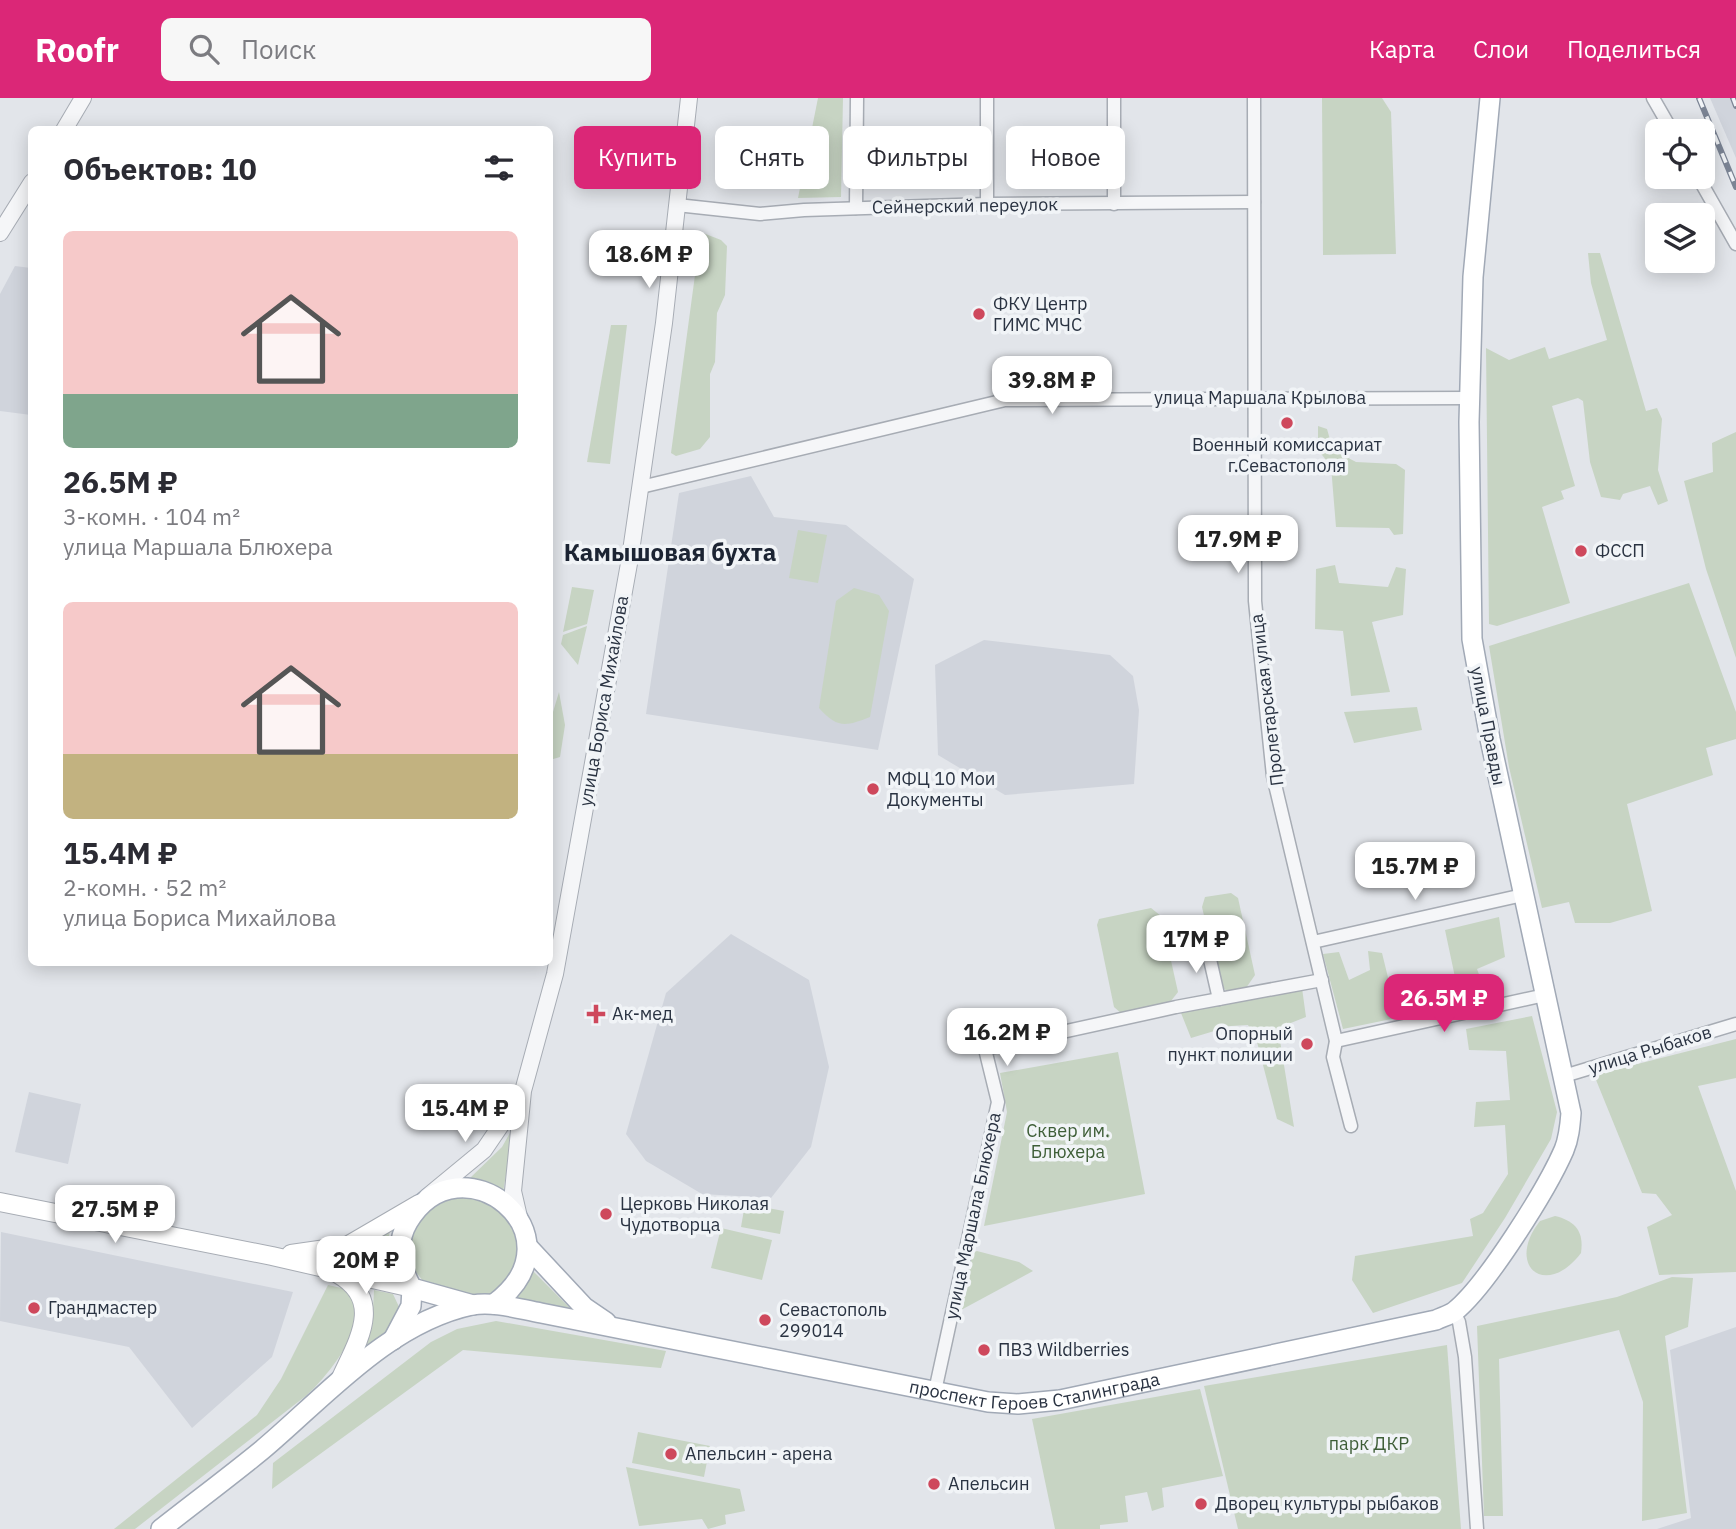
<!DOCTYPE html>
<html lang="ru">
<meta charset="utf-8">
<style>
:root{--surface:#fff;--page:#f7f7f7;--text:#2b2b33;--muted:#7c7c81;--accent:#db2777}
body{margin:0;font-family:"IBM Plex Sans",sans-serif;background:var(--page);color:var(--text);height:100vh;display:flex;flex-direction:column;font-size:26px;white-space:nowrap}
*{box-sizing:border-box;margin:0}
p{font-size:23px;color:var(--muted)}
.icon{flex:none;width:38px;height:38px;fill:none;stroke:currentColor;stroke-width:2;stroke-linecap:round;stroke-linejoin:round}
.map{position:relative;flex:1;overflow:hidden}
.panel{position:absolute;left:28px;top:28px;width:525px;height:840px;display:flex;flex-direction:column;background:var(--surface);border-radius:10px;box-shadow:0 4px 18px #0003}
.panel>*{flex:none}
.top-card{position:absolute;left:574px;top:28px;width:665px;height:63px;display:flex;gap:14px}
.tools{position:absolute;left:1645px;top:21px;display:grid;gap:14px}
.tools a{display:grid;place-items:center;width:70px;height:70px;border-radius:10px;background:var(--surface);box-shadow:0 4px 18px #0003;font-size:35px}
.price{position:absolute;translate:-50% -60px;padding:0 16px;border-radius:14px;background:#fff;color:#222;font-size:23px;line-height:46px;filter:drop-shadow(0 2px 4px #0008)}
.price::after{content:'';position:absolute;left:50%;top:42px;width:21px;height:16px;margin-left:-10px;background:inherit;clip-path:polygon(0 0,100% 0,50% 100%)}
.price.current{background:var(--accent);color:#fff}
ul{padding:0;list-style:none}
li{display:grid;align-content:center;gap:14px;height:371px;padding:0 35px}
li span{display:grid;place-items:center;height:217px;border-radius:10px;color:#555}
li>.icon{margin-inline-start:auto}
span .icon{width:126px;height:126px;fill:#fffc;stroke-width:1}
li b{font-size:30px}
h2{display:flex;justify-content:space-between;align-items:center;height:84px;padding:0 35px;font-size:30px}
.pill{padding:0 24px;border-radius:10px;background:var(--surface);box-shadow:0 4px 18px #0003;font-size:24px;line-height:63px}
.pill.current{background:var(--accent);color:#fff}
header{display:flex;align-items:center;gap:42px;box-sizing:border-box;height:98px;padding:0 35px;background:var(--accent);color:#fff}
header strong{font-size:33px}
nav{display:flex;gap:38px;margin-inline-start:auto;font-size:24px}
.search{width:490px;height:63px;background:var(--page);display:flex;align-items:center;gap:18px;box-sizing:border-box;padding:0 24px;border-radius:10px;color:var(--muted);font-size:26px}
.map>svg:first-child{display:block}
</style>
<header>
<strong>Roofr</strong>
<div class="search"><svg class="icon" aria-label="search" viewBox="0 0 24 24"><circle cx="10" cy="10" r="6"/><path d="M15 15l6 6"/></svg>Поиск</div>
<nav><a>Карта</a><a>Слои</a><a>Поделиться</a></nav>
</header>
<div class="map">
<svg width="1736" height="1431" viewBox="0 0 1736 1431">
<rect width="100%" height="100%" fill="#e2e5ea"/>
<!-- built -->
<g fill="#d0d4dc">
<polygon points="1710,0 1736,0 1736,60"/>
<polygon points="15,168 31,170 31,317 0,313 0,196"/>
<polygon points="751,378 774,419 846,427 914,481 878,652 646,616 679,395"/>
<polygon points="984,542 1110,557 1133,578 1139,612 1134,686 1005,697 938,657 935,567"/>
<polygon points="731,836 809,882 829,969 811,1049 771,1100 702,1096 646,1063 626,1036 666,895"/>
<polygon points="29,994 81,1006 68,1066 15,1054"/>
<polygon points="1,1134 293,1194 272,1259 192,1330 129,1249 0,1223"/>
<polygon points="1736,1229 1736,1431 1657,1431 1691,1420 1670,1252"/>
</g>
<!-- green -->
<g fill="#c7d4c3">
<polygon points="818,0 843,0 841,99 798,100"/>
<polygon points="1322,0 1382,0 1391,14 1396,156 1323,157"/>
<polygon points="703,135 721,142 727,148 725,197 717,215 715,264 710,276 710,339 700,351 676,358 671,355 700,140"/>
<polygon points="1588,155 1600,155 1646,313 1657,310 1662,321 1658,372 1668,403 1658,407 1650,388 1623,396 1620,402 1601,399 1590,364 1583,303 1578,300 1552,308 1575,388 1561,393 1564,401 1542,409 1570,505 1497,528 1489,526 1486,250 1509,262 1545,249 1549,261 1607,242 1591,185"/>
<polygon points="611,227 627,227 610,366 587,364"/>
<polygon points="1318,328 1327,331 1333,352 1356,364 1396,366 1405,372 1403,436 1394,437 1389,430 1336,429 1331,368 1318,352"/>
<polygon points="1736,334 1736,560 1706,471 1684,383 1713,374 1712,345"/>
<polygon points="798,432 827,437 818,485 789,480"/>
<polygon points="1335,467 1339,485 1388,489 1396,469 1406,471 1403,517 1372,524 1390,594 1351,598 1343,533 1315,531 1316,471"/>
<polygon points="1689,485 1736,614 1736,641 1706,650 1713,677 1627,706 1652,813 1610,825 1575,825 1569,804 1542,810 1509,669 1489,548"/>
<polygon points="572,489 594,492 587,526 563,534"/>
<path d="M854 490 879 497 889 513 870 619C845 629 837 630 819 610L836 503Z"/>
<polygon points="587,528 578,567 561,546 563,537"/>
<polygon points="559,594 565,627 560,659 550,662 550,624"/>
<polygon points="1417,609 1422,632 1354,645 1344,614"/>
<polygon points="1231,795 1238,800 1255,877 1246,890 1228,894 1220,887 1202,809 1205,799"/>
<polygon points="1151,810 1161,818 1178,894 1171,903 1122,916 1114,909 1097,827 1099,821"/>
<polygon points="1499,819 1505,859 1477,871 1488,901 1343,931 1323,856 1339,854 1349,882 1370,872 1368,853 1382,855 1396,912 1459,898 1445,832"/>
<polygon points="1302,890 1306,919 1278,930 1294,1029 1277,1021 1257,944 1248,927 1231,928 1191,940 1181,915"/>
<polygon points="1532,918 1557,1014 1551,1041 1505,1120 1462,1185 1373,1215 1352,1182 1355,1158 1473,1138 1470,1121 1483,1115 1508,1076 1505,1027 1474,1029 1476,1004 1510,1002 1506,953 1469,952 1466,931"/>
<polygon points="1736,941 1736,980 1698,988 1736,1093 1736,1174 1659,1177 1647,1129 1672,1117 1656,1096 1642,1095 1594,977"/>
<polygon points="1118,954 1145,1096 984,1128 1007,1014 1000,975"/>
<polygon points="515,1026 503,1094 470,1080 502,1049"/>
<path d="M457 1098C498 1099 535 1139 507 1180 502 1189 491 1195 483 1202L427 1188 407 1163C413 1118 416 1117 457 1098Z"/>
<polygon points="745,1106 784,1113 780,1136 741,1129"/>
<path d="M1555 1118C1576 1123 1584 1134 1581 1155 1545 1202 1505 1167 1540 1123Z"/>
<polygon points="391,1130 385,1152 387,1175 336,1165"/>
<polygon points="721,1130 772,1142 762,1182 711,1170"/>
<polygon points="977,1153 1019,1164 1033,1173 961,1212 959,1210 968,1156"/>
<polygon points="531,1171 573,1213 516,1201"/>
<polygon points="1672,1179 1693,1180 1688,1229 1665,1238 1687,1415 1642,1423 1643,1304 1619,1232 1499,1261 1503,1418 1484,1418 1477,1228 1617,1199"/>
<path d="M328 1187 346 1191C348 1195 353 1200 355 1205 365 1233 326 1279 307 1297L135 1431H114L257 1317 281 1281Z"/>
<polygon points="374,1192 393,1196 400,1211 387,1235 360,1258 372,1230"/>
<polygon points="496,1223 666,1253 661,1270 463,1252 272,1391 273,1365 431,1244 457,1231"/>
<polygon points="1447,1247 1461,1431 1238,1431 1204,1288"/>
<polygon points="1200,1291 1223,1378 1162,1390 1164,1409 1152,1413 1147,1394 1125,1398 1128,1424 1100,1427 1100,1431 1055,1431 1032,1321"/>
<polygon points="638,1334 710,1348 704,1379 632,1365"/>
<polygon points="626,1369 740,1391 745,1413 725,1417 726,1426 708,1431 702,1421 639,1428"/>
</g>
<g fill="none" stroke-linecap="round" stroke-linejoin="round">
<!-- minor casing -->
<g stroke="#a7acb4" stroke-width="15">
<g id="minor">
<polyline points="987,0 987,106"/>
<polyline points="1254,0 1255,503 1273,678 1336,943 1333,959 1351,1028"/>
<polyline points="1653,0 1672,33"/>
<polyline points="1698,79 1736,146"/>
<polyline points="1114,106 1114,0"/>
<polyline points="677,107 760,116 804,112 987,106 1254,104"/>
<polyline points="856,110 857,0"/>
<polyline points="641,389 1005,302 1469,300"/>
<polyline points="1206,844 1219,901"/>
<polyline points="1313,844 1523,797"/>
<polyline points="1336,943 1545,897"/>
<polyline points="1564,978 1736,926"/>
<polyline points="1454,1214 1459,1224 1465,1259 1477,1431"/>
<polyline points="935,1293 998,1004 985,951 1176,909 1322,882"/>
</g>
</g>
<!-- tertiary casing -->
<g stroke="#a7acb4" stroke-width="18">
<g id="tertiary">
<polyline points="64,32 83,0"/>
<polyline points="0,135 32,84"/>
<polyline points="427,1099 484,1052 520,999"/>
<polyline points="519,1119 513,1093 523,993 555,876 630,460 664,225 689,0"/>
</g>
</g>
<!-- secondary casing -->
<g stroke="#a7acb4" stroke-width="20">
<g id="secondary">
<polyline points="0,1104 272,1158 412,1190"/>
<polyline points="291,1156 347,1148 419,1106"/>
<path d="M338 1176C385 1203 357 1244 340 1282"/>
</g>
</g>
<!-- primary casing -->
<g stroke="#a1a9b6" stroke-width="22">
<g id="primary">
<polyline points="528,1149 584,1209 606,1224"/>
<path d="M473 1207 412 1190C400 1169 395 1146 408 1124 460 1036 587 1137 494 1206"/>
<polyline points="393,1242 411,1208 412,1190"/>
<path id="s1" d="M161 1431C194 1405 229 1379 262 1352 325 1299 388 1225 472 1207 494 1203 519 1211 541 1215L988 1304 1018 1306 1060 1302 1436 1222C1442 1219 1450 1217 1455 1213 1487 1187 1547 1091 1564 1052 1569 1040 1570 1028 1571 1015L1490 641 1472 541 1469 324 1473 179 1490 0"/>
</g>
</g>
<!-- minor -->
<use href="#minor" stroke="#f5f6f8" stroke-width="12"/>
<!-- tertiary -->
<use href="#tertiary" stroke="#f5f6f8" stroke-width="16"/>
<!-- secondary -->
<use href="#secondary" stroke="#fff" stroke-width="18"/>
<!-- primary -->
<use href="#primary" stroke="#fff" stroke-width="19"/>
<!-- rail casing -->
<g stroke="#7b8494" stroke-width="6">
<g id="rail">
<polyline points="1699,0 1736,89"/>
<polyline points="1733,0 1736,8"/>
</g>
</g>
<!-- rail -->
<use href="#rail" stroke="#f1f4f7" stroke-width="3.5" stroke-dasharray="10" stroke-linecap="butt"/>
</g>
<!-- markers -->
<g fill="#ce485c" stroke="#f1f4f7" stroke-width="2.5">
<circle cx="979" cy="216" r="7"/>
<circle cx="1287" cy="325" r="7"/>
<circle cx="1581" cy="453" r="7"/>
<circle cx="873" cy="691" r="7"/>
<path d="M592.5 905.5h7v7h7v7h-7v7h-7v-7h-7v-7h7z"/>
<circle cx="1307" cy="946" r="7"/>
<circle cx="606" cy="1116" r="7"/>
<circle cx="34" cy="1210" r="7"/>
<circle cx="765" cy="1222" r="7"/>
<circle cx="984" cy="1252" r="7"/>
<circle cx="671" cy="1356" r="7"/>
<circle cx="934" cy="1386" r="7"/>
<circle cx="1201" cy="1406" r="7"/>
</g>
<g text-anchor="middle" stroke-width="7" stroke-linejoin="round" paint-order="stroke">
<!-- street labels -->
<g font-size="18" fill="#2a3342" stroke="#f1f4f7">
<text transform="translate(965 108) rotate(-1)" y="6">Сейнерский переулок</text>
<text x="1260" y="306">улица Маршала Крылова</text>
<text transform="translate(1267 602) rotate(-97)" y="6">Пролетарская улица</text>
<text transform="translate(604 603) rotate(-80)" y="6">улица Бориса Михайлова</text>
<text transform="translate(1488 628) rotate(79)" y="6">улица Правды</text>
<text transform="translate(1650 952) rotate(-17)" y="6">улица Рыбаков</text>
<text transform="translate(973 1118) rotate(-78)" y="6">улица Маршала Блюхера</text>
<text dy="6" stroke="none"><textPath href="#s1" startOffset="959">проспект Героев Сталинграда</textPath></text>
</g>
<!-- poi labels -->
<g font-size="18" fill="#2a3342" stroke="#f1f4f7" text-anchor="start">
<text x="993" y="212">ФКУ Центр<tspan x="993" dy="21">ГИМС МЧС</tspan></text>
<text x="1287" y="353" text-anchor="middle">Военный комиссариат<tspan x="1287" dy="21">г.Севастополя</tspan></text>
<text x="1595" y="459">ФССП</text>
<text x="887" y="687">МФЦ 10 Мои<tspan x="887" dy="21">Документы</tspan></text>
<text x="612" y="922">Ак-мед</text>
<text x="1293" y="942" text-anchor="end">Опорный<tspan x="1293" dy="21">пункт полиции</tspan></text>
<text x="620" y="1112">Церковь Николая<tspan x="620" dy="21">Чудотворца</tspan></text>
<text x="48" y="1216">Грандмастер</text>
<text x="779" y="1218">Севастополь<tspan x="779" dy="21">299014</tspan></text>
<text x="998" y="1258">ПВЗ Wildberries</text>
<text x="685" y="1362">Апельсин - арена</text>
<text x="948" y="1392">Апельсин</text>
<text x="1215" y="1412">Дворец культуры рыбаков</text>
</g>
<!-- park labels -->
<g font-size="18" fill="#3e5e37" stroke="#f1f4f7">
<text x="1068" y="1039">Сквер им.<tspan x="1068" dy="21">Блюхера</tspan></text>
<text x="1369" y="1352">парк ДКР</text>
</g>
<!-- district labels -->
<g font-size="24" font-weight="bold" fill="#1c2433" stroke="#f1f4f7">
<text x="670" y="463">Камышовая бухта</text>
</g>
</g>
</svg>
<div class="tools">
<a><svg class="icon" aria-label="locate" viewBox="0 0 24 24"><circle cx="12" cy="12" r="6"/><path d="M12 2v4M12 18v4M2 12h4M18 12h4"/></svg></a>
<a><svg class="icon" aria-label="layers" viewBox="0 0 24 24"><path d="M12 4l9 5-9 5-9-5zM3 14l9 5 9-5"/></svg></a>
</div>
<b class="price" style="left:649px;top:192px">18.6M ₽</b>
<b class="price" style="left:1052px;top:318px">39.8M ₽</b>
<b class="price" style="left:1238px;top:477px">17.9M ₽</b>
<b class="price" style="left:1415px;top:804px">15.7M ₽</b>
<b class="price" style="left:1196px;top:877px">17M ₽</b>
<b class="price current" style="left:1444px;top:936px">26.5M ₽</b>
<b class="price" style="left:1007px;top:970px">16.2M ₽</b>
<b class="price" style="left:465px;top:1046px">15.4M ₽</b>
<b class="price" style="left:115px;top:1147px">27.5M ₽</b>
<b class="price" style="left:366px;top:1198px">20M ₽</b>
<div class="top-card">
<a class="pill current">Купить</a>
<a class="pill">Снять</a>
<a class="pill">Фильтры</a>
<a class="pill">Новое</a>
</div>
<section class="panel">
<h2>Объектов: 10<svg class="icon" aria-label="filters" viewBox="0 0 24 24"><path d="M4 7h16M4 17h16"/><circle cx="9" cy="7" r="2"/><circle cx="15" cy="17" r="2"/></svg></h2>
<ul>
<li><span style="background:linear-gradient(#f6c9c9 75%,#7fa58c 0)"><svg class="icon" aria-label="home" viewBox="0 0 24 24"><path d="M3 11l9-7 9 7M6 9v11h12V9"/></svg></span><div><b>26.5M ₽</b><p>3-комн. · 104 m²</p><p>улица Маршала Блюхера</p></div></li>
<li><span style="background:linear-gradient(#f6c9c9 70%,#c2b280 0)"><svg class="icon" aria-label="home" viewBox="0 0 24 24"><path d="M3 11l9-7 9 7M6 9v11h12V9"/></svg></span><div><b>15.4M ₽</b><p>2-комн. · 52 m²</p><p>улица Бориса Михайлова</p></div></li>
</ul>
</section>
</div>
